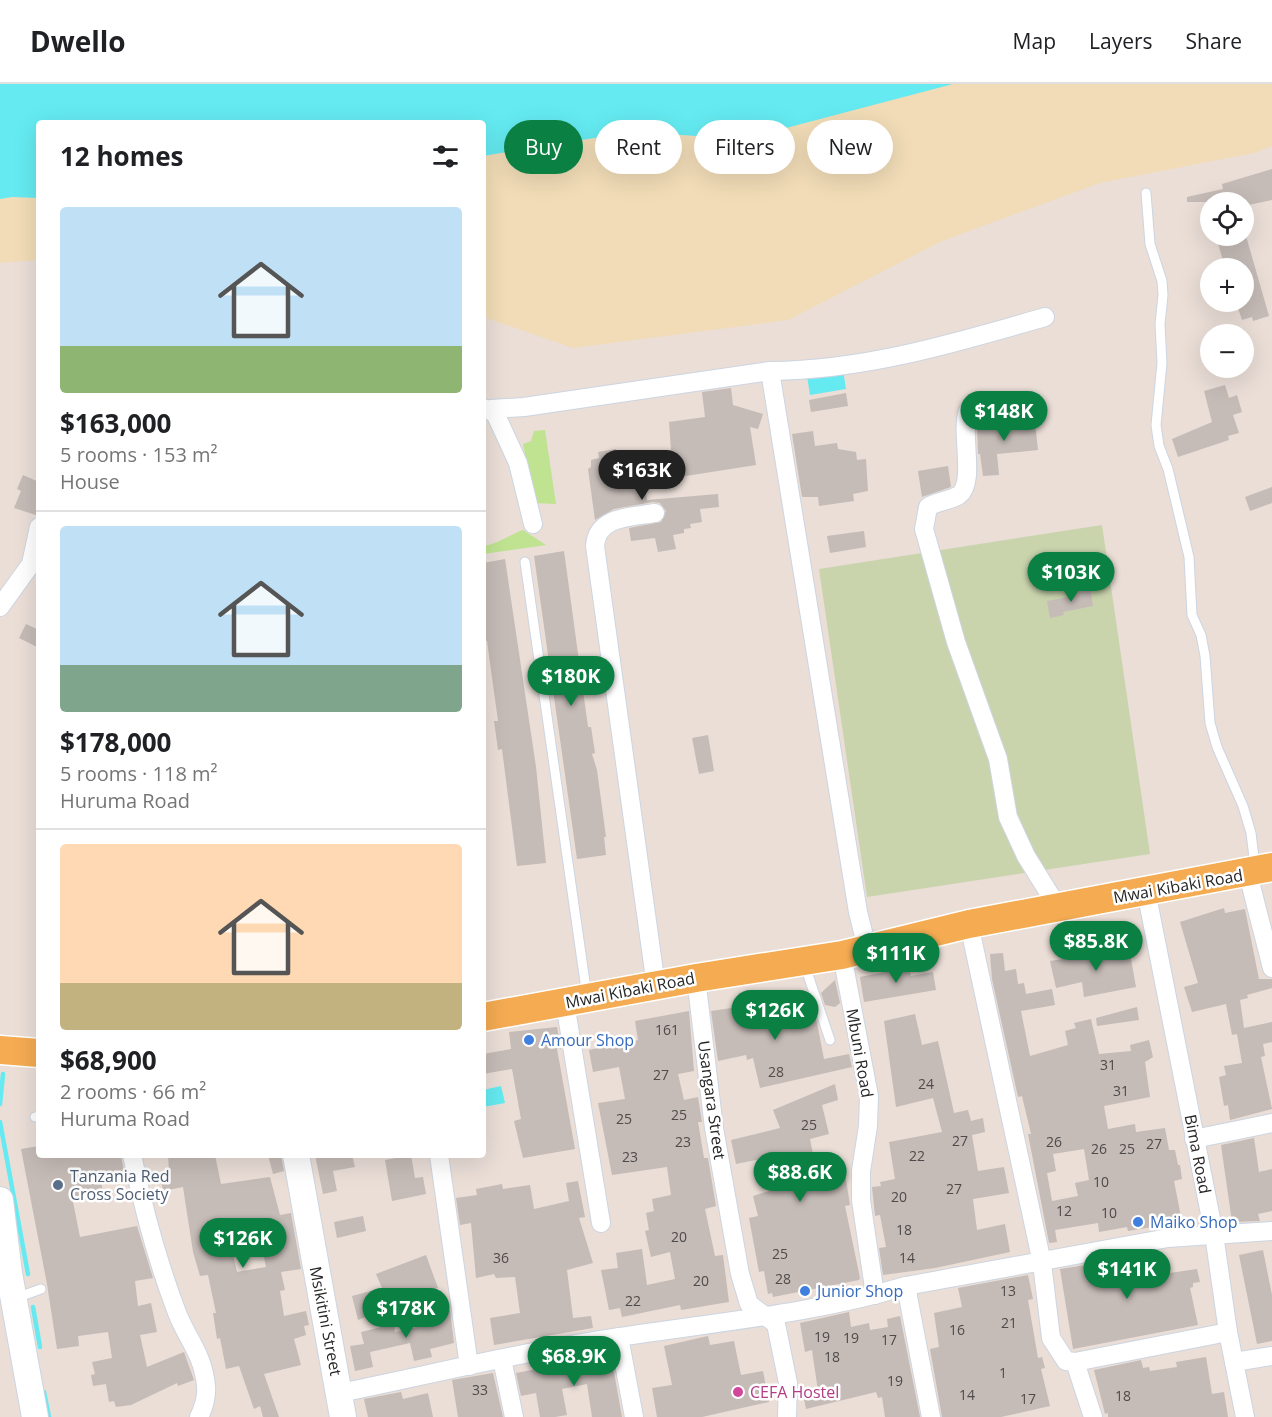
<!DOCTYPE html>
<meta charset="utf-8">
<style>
:root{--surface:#fff;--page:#f2f2f2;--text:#202124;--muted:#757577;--line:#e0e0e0;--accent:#0b8043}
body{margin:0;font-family:"Open Sans",sans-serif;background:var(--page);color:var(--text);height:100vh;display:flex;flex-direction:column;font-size:22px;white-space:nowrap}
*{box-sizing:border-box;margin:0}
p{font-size:20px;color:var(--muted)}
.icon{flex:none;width:33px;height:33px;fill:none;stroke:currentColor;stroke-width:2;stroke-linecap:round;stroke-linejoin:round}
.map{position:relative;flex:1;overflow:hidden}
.sheet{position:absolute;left:36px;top:36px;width:450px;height:1038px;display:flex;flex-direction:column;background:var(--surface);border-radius:6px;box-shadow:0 6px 24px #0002}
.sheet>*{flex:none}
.hud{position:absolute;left:504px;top:36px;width:570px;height:54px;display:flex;gap:12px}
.buttons{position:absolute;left:1200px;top:108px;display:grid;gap:12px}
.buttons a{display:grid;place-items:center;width:54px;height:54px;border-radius:50%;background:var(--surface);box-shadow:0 6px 24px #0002;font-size:30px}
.price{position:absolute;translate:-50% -51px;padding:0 14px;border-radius:21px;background:var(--accent);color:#fff;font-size:20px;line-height:39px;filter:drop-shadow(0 2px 3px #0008)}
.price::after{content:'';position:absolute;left:50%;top:36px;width:18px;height:14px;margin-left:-9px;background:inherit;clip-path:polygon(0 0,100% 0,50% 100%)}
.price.current{background:#222;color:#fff}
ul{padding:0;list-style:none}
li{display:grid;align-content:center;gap:12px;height:318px;padding:0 24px}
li+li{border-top:2px solid var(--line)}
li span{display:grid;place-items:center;height:186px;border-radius:6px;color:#555}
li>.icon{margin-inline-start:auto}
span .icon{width:108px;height:108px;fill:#fffc;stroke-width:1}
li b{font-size:26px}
h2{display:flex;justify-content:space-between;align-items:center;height:72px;padding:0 24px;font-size:26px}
.tag{padding:0 21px;border-radius:27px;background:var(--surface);box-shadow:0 6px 24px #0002;font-size:21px;line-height:54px}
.tag.current{background:var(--accent);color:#fff}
header{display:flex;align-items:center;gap:36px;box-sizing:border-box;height:84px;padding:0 30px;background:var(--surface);border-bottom:2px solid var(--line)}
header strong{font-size:28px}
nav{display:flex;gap:33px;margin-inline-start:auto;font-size:21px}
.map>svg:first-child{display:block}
</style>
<header>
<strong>Dwello</strong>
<nav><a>Map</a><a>Layers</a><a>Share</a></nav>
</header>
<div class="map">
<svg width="1272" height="1333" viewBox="0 0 1272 1333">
<rect width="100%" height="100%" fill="#eaded7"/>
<!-- green -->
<g fill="#bfe391">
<polygon points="545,346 556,420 534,419 523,360 531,357 534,347"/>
<path d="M523 446 546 461 483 470V462C498 460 509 451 523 446Z"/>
</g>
<!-- sand -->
<g fill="#f1dcb7">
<polygon points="953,0 1272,0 1272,62 1254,69 1100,99 942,157 788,236 573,264 483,233 483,72 631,48 714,53"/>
<polygon points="12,113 39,114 39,176 0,179 0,115"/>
</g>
<!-- cemetery -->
<polygon fill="#c9d4ad" points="1102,441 1150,770 867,813 819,485"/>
<!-- water -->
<g fill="#65eaf1">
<polygon points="0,0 953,0 786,44 714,53 631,48 483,72 483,39 39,39 39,114 12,113 0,115"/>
<polygon points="843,286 846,305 810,311 807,292"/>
<polygon points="501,1002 505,1019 483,1023 483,1006"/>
</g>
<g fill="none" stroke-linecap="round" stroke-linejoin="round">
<!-- stream -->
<g stroke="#65eaf1" stroke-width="4.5">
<polyline points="0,1020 3,990"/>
<polyline points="0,1038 28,1190"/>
<polyline points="33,1223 40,1263"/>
<polyline points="44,1308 49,1333"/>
</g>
</g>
<!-- building -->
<g fill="#c5bbb7" fill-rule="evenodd">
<polygon points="1272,85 1272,116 1244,122 1244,118 1187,118 1187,113 1223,105 1222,100"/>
<polygon points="1216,152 1246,152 1269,232 1253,237 1252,233 1242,236 1236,218 1244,218 1244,184 1225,184"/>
<polygon points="1225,301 1229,314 1237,311 1242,328 1233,331 1239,349 1228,352 1229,356 1178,373 1172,355 1212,338 1204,307"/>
<polygon points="731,304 733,321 763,330 758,345 750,343 756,381 673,394 669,338 705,333 702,308"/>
<polygon points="846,309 848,322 811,328 809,316"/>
<polygon points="1016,337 1016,340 1035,338 1038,366 997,370 999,391 983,392 980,370 978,370 977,341"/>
<polygon points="813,347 815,362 837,359 838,365 856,368 857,376 866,375 868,407 853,410 854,417 819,422 818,413 802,413 792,350"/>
<polygon points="616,365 617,371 625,370 631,403 645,401 647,416 718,410 719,423 700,425 702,438 690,440 691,444 684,445 684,449 673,451 676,465 658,468 655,454 631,457 629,444 661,438 666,427 660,419 653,418 614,425 595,436 588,385 591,383 591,376 599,374 598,368"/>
<polygon points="948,382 951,403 922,413 918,387"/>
<polygon points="23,391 39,398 39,432 14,424 21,407 17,405"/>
<polygon points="1272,403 1272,419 1250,427 1245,413"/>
<polygon points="864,447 866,463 830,469 827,452"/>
<polygon points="564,467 588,643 591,643 595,669 592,670 597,686 606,753 604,753 606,771 577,775 534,472"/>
<polygon points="505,475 536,683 546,779 517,782 502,665 498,666 494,637 498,637 487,557 483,557 483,479"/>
<polygon points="1090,503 1093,522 1063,528 1064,531 1050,534 1047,517 1074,512 1073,506"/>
<polygon points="26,540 39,546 39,564 19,554"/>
<polygon points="708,651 714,687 699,690 692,654"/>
<polygon points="1224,824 1225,829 1245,825 1259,895 1272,895 1272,904 1247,911 1248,914 1240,916 1244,944 1272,938 1272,958 1263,960 1265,972 1261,973 1272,1025 1230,1036 1228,1021 1224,1022 1219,993 1226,991 1224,982 1242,979 1237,950 1232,951 1226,920 1192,928 1184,903 1198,899 1180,838"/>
<polygon points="1129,864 1136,903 1084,913 1082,898 1056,904 1050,877"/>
<path d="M1003 869 1005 887 1016 885 1018 900 1024 899 1026 910 1052 905 1055 921 1021 927 1030 972 1068 961 1065 947 1076 944 1074 939 1091 935 1099 970 1131 967 1130 961 1149 956 1153 973 1145 978 1150 1013 1104 1022 1108 1045 1135 1040 1136 1048 1165 1044 1169 1066H1175L1178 1081H1180L1182 1095 1174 1097 1182 1138 1128 1147 1127 1143 1099 1148 1098 1139 1055 1146 1057 1158 1049 1159 1028 1050H1031L1022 1012 1018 1013 992 895 990 870ZM1084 1065 1089 1096 1075 1099 1078 1112 1052 1117 1047 1089 1056 1087 1053 1070Z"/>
<polygon points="909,883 911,892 933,888 936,906 864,918 860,893"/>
<polygon points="835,896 840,919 835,923 825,921 821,909"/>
<polygon points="808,913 817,939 824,975 849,970 852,983 760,1004 753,974 747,976 746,971 718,977 711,927"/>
<polygon points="1137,923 1139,936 1097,942 1096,934"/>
<polygon points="689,927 694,987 678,990 684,1016 698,1013 702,1038 698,1038 704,1074 708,1074 716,1122 705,1125 715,1172 723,1171 729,1218 681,1226 680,1221 622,1233 620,1224 609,1226 601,1186 618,1184 616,1169 642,1165 647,1201 675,1195 670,1168 651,1173 645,1147 649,1146 646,1129 654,1127 652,1115 671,1111 667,1083 612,1091 598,1019 625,1015 619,983 593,988 589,966 638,956 635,937"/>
<polygon points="915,930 922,961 938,957 954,1029 968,1026 971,1037 983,1034 985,1048 972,1051 978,1087 1004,1083 1009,1109 973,1115 977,1146 1005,1140 1010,1168 935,1184 883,1191 879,1164 886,1163 880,1131 875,1132 872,1103 881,1102 880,1098 895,1095 889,1058 942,1048 933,1014 896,1023 884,937"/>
<polygon points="557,943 561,965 557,965 575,1065 523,1074 514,1037 521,1035 512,985 483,990 483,970 511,965 509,948"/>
<polygon points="835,1000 838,1016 822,1021 829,1050 810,1055 815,1081 821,1080 822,1086 844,1083 850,1121 845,1122 860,1194 859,1196 773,1213 772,1209 768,1210 764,1187 759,1188 749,1134 758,1132 753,1112 769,1107 761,1075 736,1080 731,1056 780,1044 773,1026"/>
<polygon points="1254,1054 1259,1088 1272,1085 1272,1127 1258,1130 1260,1137 1232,1138 1221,1061"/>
<polygon points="39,1062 39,1071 121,1071 124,1088 100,1093 103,1108 72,1113 80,1153 137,1142 153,1194 135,1197 138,1222 151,1219 157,1248 140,1251 147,1283 184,1268 194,1296 178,1302 177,1299 131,1321 116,1323 114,1317 109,1318 106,1300 93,1302 91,1291 95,1290 92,1278 112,1274 108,1248 78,1252 79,1262 57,1265 47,1200 21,1065"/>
<path d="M168 1071H215L221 1100 270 1093 280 1131 291 1129 301 1185 281 1188 285 1206 280 1207 284 1232 306 1227 309 1241 304 1242 306 1251 294 1255 301 1281 264 1290 279 1333H263L260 1322 254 1325 239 1282 226 1285 220 1254 217 1255 213 1229H216L208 1191 200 1192 193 1168 183 1103 163 1107 160 1090 169 1088ZM261 1158 266 1183 237 1188 231 1162Z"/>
<polygon points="268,1071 281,1071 284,1087 273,1090"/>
<polygon points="315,1071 352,1071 355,1083 333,1087 337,1107 323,1110"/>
<polygon points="411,1071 415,1094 423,1093 426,1110 392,1117 385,1076"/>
<polygon points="578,1097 585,1133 579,1134 593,1179 567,1186 573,1234 591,1232 593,1244 494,1261 490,1234 520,1229 515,1193 496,1194 494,1190 476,1194 471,1139 460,1141 456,1114 477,1111 476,1105 502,1100 503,1105 530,1101 534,1125 569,1117 566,1099"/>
<polygon points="363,1132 366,1147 337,1154 334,1138"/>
<polygon points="1263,1166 1272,1211 1272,1257 1257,1260 1239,1171"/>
<polygon points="1158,1167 1163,1190 1197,1185 1200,1198 1193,1199 1193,1203 1190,1204 1198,1241 1073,1265 1060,1185 1144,1172 1143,1170"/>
<polygon points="426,1171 438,1204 358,1236 352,1212 382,1204 376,1190"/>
<polygon points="1028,1191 1033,1215 1028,1216 1038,1274 1042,1273 1045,1284 1041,1285 1050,1322 1001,1333 942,1333 930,1265 939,1263 934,1229 962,1223 958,1204"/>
<polygon points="450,1226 454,1259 430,1265 432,1273 414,1277 410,1259 370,1268 373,1283 355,1287 350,1262 364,1260 361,1248 394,1240 395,1248 422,1242 420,1233"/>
<polygon points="849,1228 851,1243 869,1239 870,1246 888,1243 887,1235 900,1232 920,1333 885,1333 882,1313 878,1314 876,1308 806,1325 803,1310 818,1307 812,1266 805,1268 800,1239"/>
<polygon points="708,1252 710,1261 734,1257 741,1291 763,1287 769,1318 702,1333 657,1333 652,1304 672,1301 664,1262"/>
<polygon points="611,1271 622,1333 592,1333 587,1300 562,1305 567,1331 555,1333 540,1333 536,1309 521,1312 516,1289"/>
<polygon points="1206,1273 1212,1310 1224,1308 1228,1333 1108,1333 1108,1329 1105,1330 1094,1286 1141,1276 1143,1284 1149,1283 1150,1287 1177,1283 1176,1278"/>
<polygon points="493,1289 503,1333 458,1333 452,1296"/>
<polygon points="401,1308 403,1315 428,1309 433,1333 368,1333 364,1315"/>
</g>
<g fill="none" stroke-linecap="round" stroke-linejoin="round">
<!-- lane casing -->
<g stroke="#ccd5e1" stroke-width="11">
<g id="lane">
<polyline points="1146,109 1150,160 1162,197 1163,211 1160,240 1162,279 1156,341 1159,362 1168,385 1189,473 1192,531 1201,551 1205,572 1210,639 1217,663 1243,722 1251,749 1255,782"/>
<polyline points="525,478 587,912"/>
<polyline points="804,879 830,956"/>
<polyline points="35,1033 39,1032"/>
<polyline points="16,1214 41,1205"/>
</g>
</g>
<!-- street casing -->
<g stroke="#ccd5e1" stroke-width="20">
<g id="street">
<polyline points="770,287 858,828 867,864"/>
<path d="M996 318 979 321 968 327C960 347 976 399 959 411 950 417 937 417 928 423L924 445 956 558 998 675 1008 733 1026 772 1057 822"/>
<polyline points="483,324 495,329 518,379 533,440"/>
<path d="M491 325 524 323 770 287C865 286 955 259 1045 233"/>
<path d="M655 429C631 433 597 432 595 462L656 902"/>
<polyline points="0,523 31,480 39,443"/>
<polyline points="1248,790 1272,884"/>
<polyline points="1146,807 1214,1150 1228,1248 1245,1333"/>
<polyline points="969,840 1042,1179 1051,1254 1066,1277 1075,1278 1093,1333"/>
<polyline points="842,871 869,1012 868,1042 861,1087 861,1116 875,1211"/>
<polyline points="696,894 714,1044 740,1190 749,1220 776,1240 788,1299 787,1333"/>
<polyline points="565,919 601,1139"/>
<polyline points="1194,1055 1272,1039"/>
<path d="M132 1071C143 1123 157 1176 176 1226 186 1254 203 1269 206 1302 207 1314 204 1323 199 1333"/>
<polyline points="439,1071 469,1282"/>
<polyline points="906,1202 931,1333"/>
<polyline points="619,1253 634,1333"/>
<polyline points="502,1275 514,1333"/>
<polyline points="1075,1278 1228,1248"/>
<polyline points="1234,1278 1272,1272"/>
<path d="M340 1309C433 1290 526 1267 620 1253 716 1238 812 1230 906 1202L1168 1154 1272 1147"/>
</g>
</g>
<!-- secondary casing -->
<g stroke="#ccd5e1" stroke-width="28">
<g id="secondary">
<polyline points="296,1071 343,1333"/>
<polyline points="0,1116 9,1189 35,1333"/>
</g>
</g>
<!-- primary casing -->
<g stroke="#fff" stroke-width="31">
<g id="primary">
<polyline points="483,933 696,894 842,871 969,840 1272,783"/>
<polyline points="0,966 39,969"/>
</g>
</g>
<!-- lane -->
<use href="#lane" stroke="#fff" stroke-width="9"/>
<!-- street -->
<use href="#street" stroke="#fff" stroke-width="18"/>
<!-- secondary -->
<use href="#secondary" stroke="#fff" stroke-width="26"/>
<!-- primary -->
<use href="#primary" stroke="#f4ab52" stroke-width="28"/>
</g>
<!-- markers -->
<g fill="#3f7fe0" stroke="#fff" stroke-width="2">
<circle cx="529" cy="956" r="6"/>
<circle cx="1138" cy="1138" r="6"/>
<circle cx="805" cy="1207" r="6"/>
</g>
<circle fill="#5c6f8a" stroke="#fff" stroke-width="2" cx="58" cy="1101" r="6"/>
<circle fill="#d1479c" stroke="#fff" stroke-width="2" cx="738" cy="1308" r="6"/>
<g text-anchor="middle" stroke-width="5" stroke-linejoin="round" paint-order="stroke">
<!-- number labels -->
<g font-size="14" fill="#4e4b4a">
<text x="667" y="951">161</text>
<text x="1108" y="986">31</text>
<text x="776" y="993">28</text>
<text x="661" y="996">27</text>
<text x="926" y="1005">24</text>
<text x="1121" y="1012">31</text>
<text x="679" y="1036">25</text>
<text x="624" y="1040">25</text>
<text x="809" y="1046">25</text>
<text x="960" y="1062">27</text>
<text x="683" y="1063">23</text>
<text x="1054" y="1063">26</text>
<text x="1154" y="1065">27</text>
<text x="1099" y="1070">26</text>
<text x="1127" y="1070">25</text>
<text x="917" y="1077">22</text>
<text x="630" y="1078">23</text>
<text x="1101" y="1103">10</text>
<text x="954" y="1110">27</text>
<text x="899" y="1118">20</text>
<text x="1064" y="1132">12</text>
<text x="1109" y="1134">10</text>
<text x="904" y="1151">18</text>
<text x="679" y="1158">20</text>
<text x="780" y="1175">25</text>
<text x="501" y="1179">36</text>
<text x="907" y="1179">14</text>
<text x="783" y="1200">28</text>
<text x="701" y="1202">20</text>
<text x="1008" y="1212">13</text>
<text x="633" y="1222">22</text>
<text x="1009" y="1244">21</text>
<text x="957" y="1251">16</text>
<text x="822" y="1258">19</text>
<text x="851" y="1259">19</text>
<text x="889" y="1261">17</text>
<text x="832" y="1278">18</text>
<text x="1003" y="1294">1</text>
<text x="895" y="1302">19</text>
<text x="480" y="1311">33</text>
<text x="967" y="1316">14</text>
<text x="1123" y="1317">18</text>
<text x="1028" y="1320">17</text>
</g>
<!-- street labels -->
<g font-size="16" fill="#262626" stroke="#fff">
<text transform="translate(1178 802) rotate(-10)" y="6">Mwai Kibaki Road</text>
<text transform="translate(630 906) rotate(-11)" y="6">Mwai Kibaki Road</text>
<text transform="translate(860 969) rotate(80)" y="6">Mbuni Road</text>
<text transform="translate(712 1016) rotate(82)" y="6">Usangara Street</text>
<text transform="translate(1198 1070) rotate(79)" y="6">Bima Road</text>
<text transform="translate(326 1237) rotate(79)" y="6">Msikitini Street</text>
</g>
<!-- shop labels -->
<g font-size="16" fill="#366cbe" stroke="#fff" text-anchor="start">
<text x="541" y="962">Amour Shop</text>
<text x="1150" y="1144">Maiko Shop</text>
<text x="817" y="1213">Junior Shop</text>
</g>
<!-- service labels -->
<g font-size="16" fill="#4e5e75" stroke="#fff" text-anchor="start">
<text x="70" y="1098">Tanzania Red<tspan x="70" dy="18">Cross Society</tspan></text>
</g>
<!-- hotel labels -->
<g font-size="16" fill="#b23c85" stroke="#fff" text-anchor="start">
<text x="750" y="1314">CEFA Hostel</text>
</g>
</g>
</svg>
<div class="buttons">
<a><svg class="icon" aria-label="locate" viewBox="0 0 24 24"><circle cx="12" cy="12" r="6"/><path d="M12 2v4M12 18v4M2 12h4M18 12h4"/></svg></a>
<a>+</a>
<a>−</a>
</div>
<b class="price" style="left:1004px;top:358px">$148K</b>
<b class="price current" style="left:642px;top:417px">$163K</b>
<b class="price" style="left:1071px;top:519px">$103K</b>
<b class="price" style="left:571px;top:623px">$180K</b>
<b class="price" style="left:1096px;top:888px">$85.8K</b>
<b class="price" style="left:896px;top:900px">$111K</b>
<b class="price" style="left:775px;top:957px">$126K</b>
<b class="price" style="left:800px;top:1119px">$88.6K</b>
<b class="price" style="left:243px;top:1185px">$126K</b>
<b class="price" style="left:1127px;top:1216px">$141K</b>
<b class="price" style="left:406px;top:1255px">$178K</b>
<b class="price" style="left:574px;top:1303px">$68.9K</b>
<div class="hud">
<a class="tag current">Buy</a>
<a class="tag">Rent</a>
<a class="tag">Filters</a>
<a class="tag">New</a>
</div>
<section class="sheet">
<h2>12 homes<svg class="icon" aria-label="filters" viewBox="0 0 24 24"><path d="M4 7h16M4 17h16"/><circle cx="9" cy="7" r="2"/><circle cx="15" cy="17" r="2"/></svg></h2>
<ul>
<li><span style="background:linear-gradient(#bfe0f5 75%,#8fb573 0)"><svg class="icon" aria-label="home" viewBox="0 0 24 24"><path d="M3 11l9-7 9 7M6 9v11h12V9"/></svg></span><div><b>$163,000</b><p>5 rooms · 153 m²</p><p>House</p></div></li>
<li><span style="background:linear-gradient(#bfe0f5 75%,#7fa58c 0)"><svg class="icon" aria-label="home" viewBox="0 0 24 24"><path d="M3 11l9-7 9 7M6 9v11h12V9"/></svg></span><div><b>$178,000</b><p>5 rooms · 118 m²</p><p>Huruma Road</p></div></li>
<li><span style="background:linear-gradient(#ffd9b3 75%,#c2b280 0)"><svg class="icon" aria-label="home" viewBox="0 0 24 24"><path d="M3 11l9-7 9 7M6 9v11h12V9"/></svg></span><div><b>$68,900</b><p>2 rooms · 66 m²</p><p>Huruma Road</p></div></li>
</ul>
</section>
</div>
